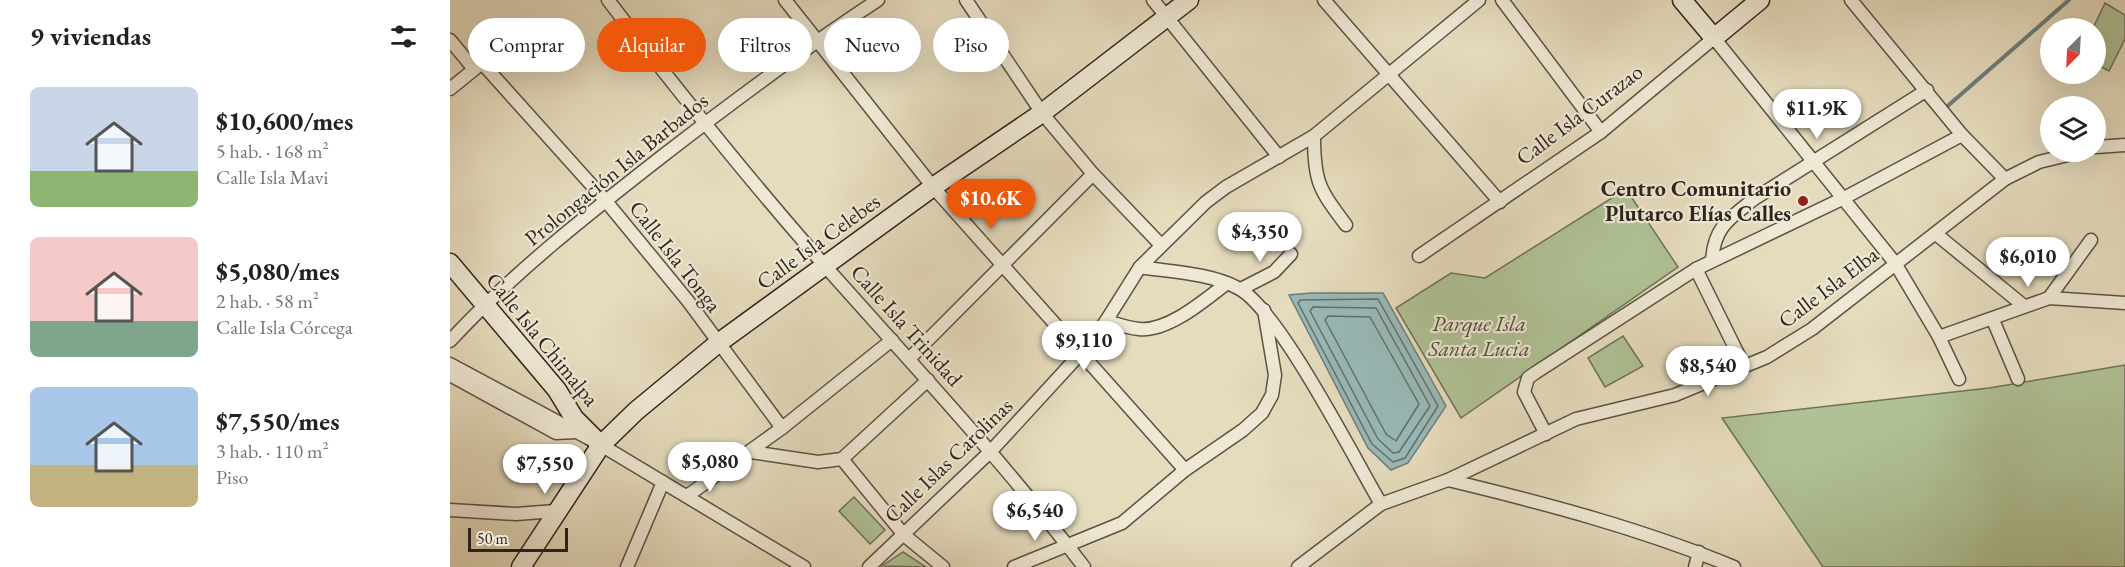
<!DOCTYPE html>
<html lang="es">
<meta charset="utf-8">
<style>
:root{--surface:#fff;--page:#f6f6f6;--text:#222;--muted:#767676;--accent:#ea580c}
body{margin:0;font-family:"EB Garamond",serif;background:var(--page);color:var(--text);height:100vh;display:flex;flex-direction:column;font-size:22px;white-space:nowrap}
*{box-sizing:border-box;margin:0}
p{font-size:20px;color:var(--muted)}
.icon{flex:none;width:33px;height:33px;fill:none;stroke:currentColor;stroke-width:2;stroke-linecap:round;stroke-linejoin:round}
.map{position:relative;flex:1;overflow:hidden}
.side{display:flex;flex-direction:column;background:var(--surface);width:450px}
.side>*{flex:none}
.guide{position:absolute;left:18px;top:18px;width:570px;height:54px;display:flex;gap:12px}
.needle{width:39px;rotate:204deg}
.tools{position:absolute;left:1590px;top:18px;display:grid;gap:12px}
.tools a{display:grid;place-items:center;width:66px;height:66px;border-radius:50%;background:var(--surface);box-shadow:0 6px 24px #0002;font-size:30px}
.scale{position:absolute;left:18px;bottom:15px;width:100px;box-sizing:border-box;padding-left:6px;border:3px solid #2f231d;border-top:0;font-size:16px;line-height:21px;white-space:nowrap;color:#2f231d;-webkit-text-stroke:4px #eee8d4;paint-order:stroke}
.price{position:absolute;translate:-50% -51px;padding:0 14px;border-radius:21px;background:#fff;color:#222;font-size:20px;line-height:39px;filter:drop-shadow(0 2px 3px #0008)}
.price::after{content:'';position:absolute;left:50%;top:36px;width:18px;height:14px;margin-left:-9px;background:inherit;clip-path:polygon(0 0,100% 0,50% 100%)}
.price.current{background:var(--accent);color:#fff}
ul{padding:0;list-style:none}
li{display:flex;align-items:center;gap:18px;height:150px;padding:0 30px}
li span{display:grid;place-items:center;flex:none;width:168px;height:120px;border-radius:9px;color:#555}
li>.icon{margin-inline-start:auto}
span .icon{width:72px;height:72px;fill:#fffc;stroke-width:1}
li b{font-size:26px}
h2{display:flex;justify-content:space-between;align-items:center;height:72px;padding:0 30px;font-size:26px}
.tag{padding:0 21px;border-radius:27px;background:var(--surface);box-shadow:0 6px 24px #0002;font-size:21px;line-height:54px}
.tag.current{background:var(--accent);color:#fff}
main{display:flex;flex:1;min-height:0}
.map>svg:first-child{display:block}
</style>
<main>
<section class="side">
<h2>9 viviendas<svg class="icon" aria-label="filters" viewBox="0 0 24 24"><path d="M4 7h16M4 17h16"/><circle cx="9" cy="7" r="2"/><circle cx="15" cy="17" r="2"/></svg></h2>
<ul>
<li><span style="background:linear-gradient(#c9d6e8 70%,#8fb573 0)"><svg class="icon" aria-label="home" viewBox="0 0 24 24"><path d="M3 11l9-7 9 7M6 9v11h12V9"/></svg></span><div><b>$10,600/mes</b><p>5 hab. · 168 m²</p><p>Calle Isla Mavi</p></div></li>
<li><span style="background:linear-gradient(#f6c9c9 70%,#7fa58c 0)"><svg class="icon" aria-label="home" viewBox="0 0 24 24"><path d="M3 11l9-7 9 7M6 9v11h12V9"/></svg></span><div><b>$5,080/mes</b><p>2 hab. · 58 m²</p><p>Calle Isla Córcega</p></div></li>
<li><span style="background:linear-gradient(#a9c7e8 65%,#c2b280 0)"><svg class="icon" aria-label="home" viewBox="0 0 24 24"><path d="M3 11l9-7 9 7M6 9v11h12V9"/></svg></span><div><b>$7,550/mes</b><p>3 hab. · 110 m²</p><p>Piso</p></div></li>
</ul>
</section>
<div class="map">
<svg width="1675" height="567" viewBox="0 0 1675 567">
<rect width="100%" height="100%" fill="#e5dbbd"/>
<filter id="stains"><feTurbulence type="fractalNoise" baseFrequency=".00333" numOctaves="4"/><feColorMatrix values="0 0 0 0 .2 0 0 0 0 .09 0 0 0 0 .02 0 0 0 .5 -.17"/></filter>
<radialGradient id="worn" r=".72"><stop offset=".6" stop-color="#630" stop-opacity="0"/><stop offset="1" stop-color="#630" stop-opacity=".3"/></radialGradient>
<!-- green -->
<g fill="#afc195" stroke="#6f7259" stroke-width="1.5">
<polygon points="1655,3 1675,15 1675,39 1659,71 1646,64 1646,28 1643,28"/>
<polygon points="1176,189 1228,267 1011,418 946,308 1001,273 1035,278"/>
<polygon points="1173,336 1193,366 1155,387 1138,358"/>
<polygon points="1675,365 1675,567 1373,567 1272,418 1539,388"/>
<polygon points="404,497 435,530 420,544 389,511"/>
<polygon points="453,552 476,567 432,566"/>
</g>
<!-- water -->
<polygon fill="#98b9b8" stroke="#6e7d7a" stroke-width="1.5" points="861,293 933,293 996,406 958,463 941,470 918,448 839,295"/>
<g fill="none" stroke-linecap="round" stroke-linejoin="round">
<!-- shore -->
<g stroke="#646e6a" stroke-width="1.5">
<polygon points="928,299 988,406 955,458 943,462 922,444 848,303 850,300"/>
<polygon points="863,307 926,308 980,406 949,452 943,453 928,439 860,311"/>
<polygon points="878,316 920,317 969,404 946,441 936,434 875,320"/>
</g>
<!-- stream -->
<polyline stroke="#6e7d7a" stroke-width="4" points="1493,110 1619,0"/>
<!-- street casing -->
<g stroke="#5c5145" stroke-width="15">
<g id="street">
<path d="M158 0C228 91 300 181 376 267 464 366 554 462 634 567"/>
<polyline points="335,0 483,187 735,470"/>
<polyline points="516,0 592,113 643,174 711,245"/>
<polyline points="703,0 829,157"/>
<polyline points="874,0 1050,202"/>
<polyline points="1052,0 1151,132"/>
<polyline points="1401,0 1512,135 1555,179"/>
<polyline points="0,40 24,69"/>
<polyline points="0,89 32,63 155,200 238,301 332,428"/>
<path d="M864 136C864 182 869 189 896 225"/>
<polyline points="1646,147 1675,145"/>
<polyline points="1486,234 1574,306"/>
<polyline points="969,256 1151,132 1264,38 1445,263 1489,337 1509,379"/>
<path d="M1262 261C1264 227 1279 219 1304 199L1477 90"/>
<path d="M690 267C722 272 759 273 788 288 828 308 905 460 931 504"/>
<polyline points="1246,269 1294,366"/>
<polyline points="791,289 824,272 841,254"/>
<polyline points="1599,298 1641,240"/>
<polyline points="1543,320 1568,379"/>
<path d="M656 321C667 324 678 328 689 329 718 332 755 300 777 283"/>
<polyline points="1489,337 1599,298 1675,303"/>
<path d="M0 341C63 273 137 215 210 158 281 103 353 49 428 0"/>
<polyline points="459,359 643,174"/>
<polyline points="0,364 151,445 354,567"/>
<polyline points="0,375 106,433 126,432"/>
<polyline points="1096,434 1074,392 1078,378 1085,373 1246,269 1394,198 1512,135"/>
<polyline points="301,452 368,462 392,459 478,380"/>
<polyline points="392,459 454,535 493,567"/>
<path d="M998 480C1094 503 1192 529 1284 567"/>
<polyline points="237,496 332,428 442,340"/>
<polyline points="0,510 66,514 106,511"/>
<polyline points="177,567 213,482"/>
<polyline points="419,567 541,451 631,353 656,321 690,267 756,202 776,187 864,136 1029,0"/>
<polyline points="564,567 672,523 735,470 793,430 812,413 822,395 825,375 814,310"/>
<polyline points="848,567 931,504 998,480 1126,419 1225,395 1317,357 1362,329 1555,179 1589,162 1630,152"/>
<polyline points="1245,567 1249,552"/>
</g>
</g>
<!-- secondary casing -->
<g stroke="#2f231d" stroke-width="21">
<g id="secondary">
<polyline points="1232,0 1264,38 1310,0"/>
<polyline points="0,263 107,390 124,418 151,445"/>
<polyline points="71,567 151,445 186,411 267,344 483,187 592,113 739,0"/>
</g>
</g>
<!-- street -->
<use href="#street" stroke="#eee8d4" stroke-width="12"/>
<!-- secondary -->
<use href="#secondary" stroke="#eee8d4" stroke-width="18"/>
</g>
<!-- markers -->
<circle fill="#8f2418" stroke="#eee8d4" stroke-width="2" cx="1353" cy="201" r="6"/>
<g text-anchor="middle" stroke-width="4.5" stroke-linejoin="round" paint-order="stroke">
<!-- street labels -->
<g font-size="22" fill="#2f231d" stroke="#eee8d4">
<text transform="translate(1129 114) rotate(-37)" y="8">Calle Isla Curazao</text>
<text transform="translate(166 169) rotate(-39)" y="8">Prolongación Isla Barbados</text>
<text transform="translate(368 241) rotate(-36)" y="8">Calle Isla Celebes</text>
<text transform="translate(226 256) rotate(52)" y="8">Calle Isla Tonga</text>
<text transform="translate(1378 287) rotate(-37)" y="8">Calle Isla Elba</text>
<text transform="translate(457 325) rotate(48)" y="8">Calle Isla Trinidad</text>
<text transform="translate(93 339) rotate(51)" y="8">Calle Isla Chimalpa</text>
<text transform="translate(498 460) rotate(-44)" y="8">Calle Islas Carolinas</text>
</g>
<!-- poi labels -->
<g font-size="22" font-weight="bold" fill="#2f231d" stroke="#eee8d4" text-anchor="end">
<text x="1341" y="196">Centro Comunitario<tspan x="1341" dy="25">Plutarco Elías Calles</tspan></text>
</g>
<!-- park labels -->
<g font-size="22" font-style="italic" fill="#4f4a3b" stroke="#eee8d4">
<text x="1029" y="331">Parque Isla<tspan x="1029" dy="25">Santa Lucia</tspan></text>
</g>
</g>
<rect width="100%" height="100%" filter="url(#stains)"/>
<rect width="100%" height="100%" fill="url(#worn)"/>
</svg>
<div class="tools">
<a><svg class="needle" viewBox="-14 -14 28 28"><path d="M0-13l5 13h-10z" fill="#e53935"/><path d="M0 13l5-13h-10z" fill="#767676"/></svg></a>
<a><svg class="icon" aria-label="layers" viewBox="0 0 24 24"><path d="M12 4l9 5-9 5-9-5zM3 14l9 5 9-5"/></svg></a>
</div>
<div class="scale">50 m</div>
<b class="price" style="left:1367px;top:140px">$11.9K</b>
<b class="price current" style="left:541px;top:230px">$10.6K</b>
<b class="price" style="left:810px;top:263px">$4,350</b>
<b class="price" style="left:1578px;top:288px">$6,010</b>
<b class="price" style="left:634px;top:372px">$9,110</b>
<b class="price" style="left:1258px;top:397px">$8,540</b>
<b class="price" style="left:260px;top:493px">$5,080</b>
<b class="price" style="left:95px;top:495px">$7,550</b>
<b class="price" style="left:585px;top:542px">$6,540</b>
<div class="guide">
<a class="tag">Comprar</a>
<a class="tag current">Alquilar</a>
<a class="tag">Filtros</a>
<a class="tag">Nuevo</a>
<a class="tag">Piso</a>
</div>
</div>
</main>
